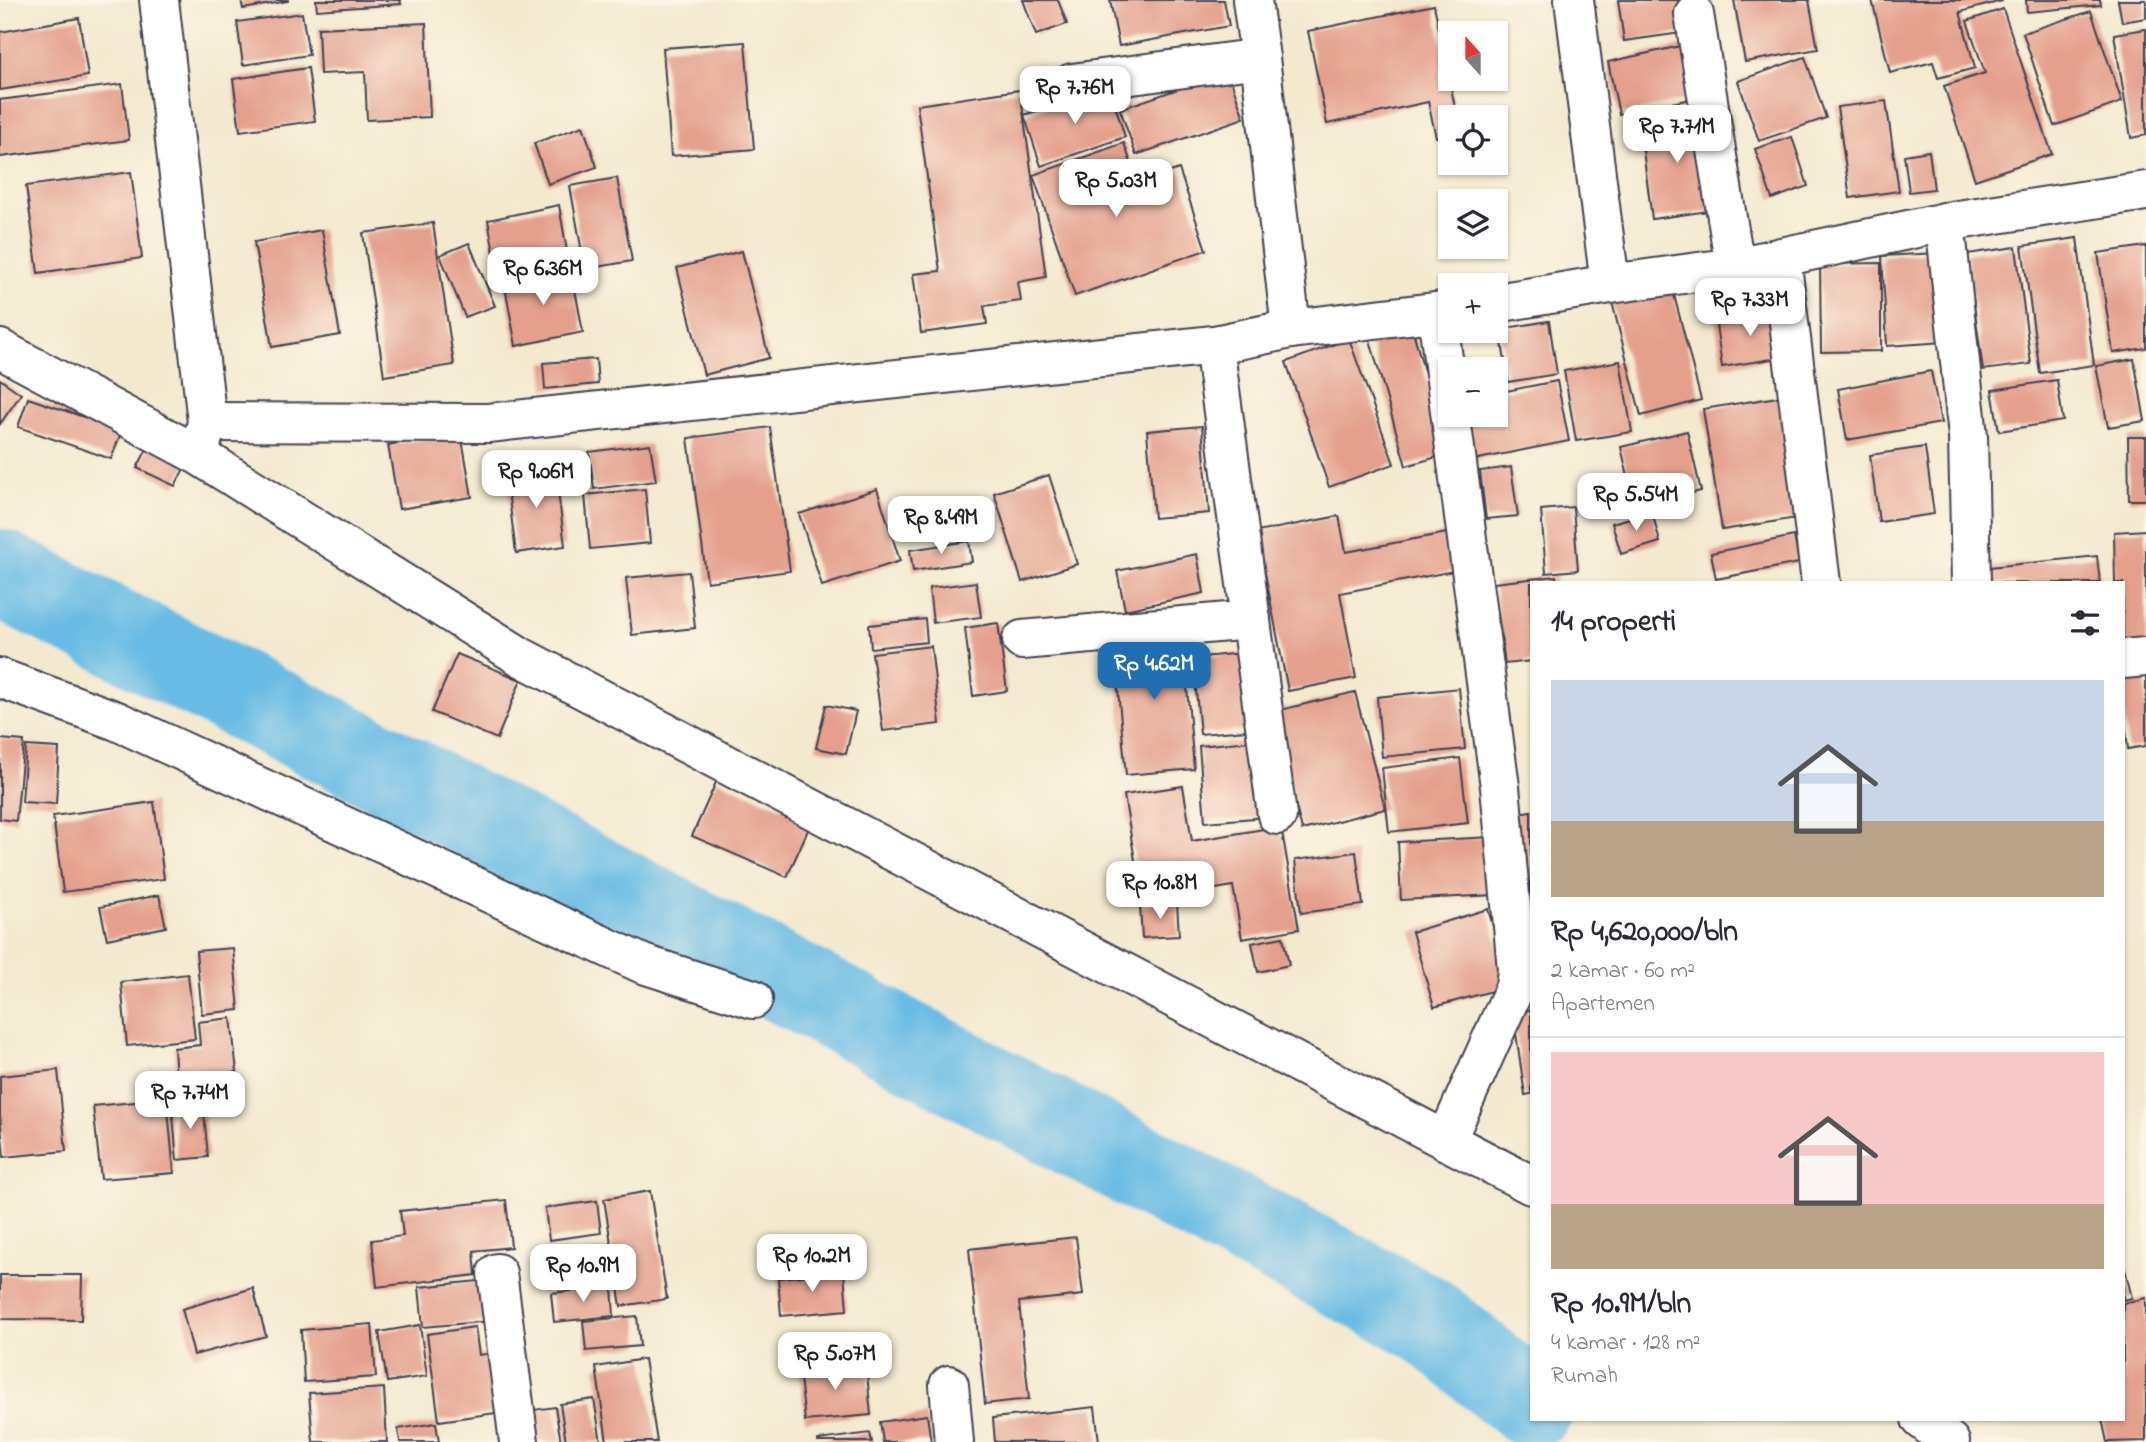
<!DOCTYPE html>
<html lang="id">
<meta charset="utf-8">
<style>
:root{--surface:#fff;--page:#f7f7f7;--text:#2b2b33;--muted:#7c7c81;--line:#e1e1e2;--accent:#1f6fb2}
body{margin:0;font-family:"Indie Flower",sans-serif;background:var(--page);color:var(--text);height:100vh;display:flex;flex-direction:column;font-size:26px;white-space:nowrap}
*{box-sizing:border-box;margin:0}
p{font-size:23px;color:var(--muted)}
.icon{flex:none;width:38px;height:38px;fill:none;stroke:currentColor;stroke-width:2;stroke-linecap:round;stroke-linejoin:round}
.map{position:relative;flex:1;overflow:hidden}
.sheet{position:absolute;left:1530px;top:581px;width:595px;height:840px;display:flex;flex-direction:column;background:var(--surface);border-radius:0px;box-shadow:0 2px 5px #0004}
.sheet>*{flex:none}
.needle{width:46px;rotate:339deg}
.buttons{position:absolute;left:1438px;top:21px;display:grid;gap:14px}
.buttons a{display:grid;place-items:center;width:70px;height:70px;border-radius:0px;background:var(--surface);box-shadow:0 2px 5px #0004;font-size:35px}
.price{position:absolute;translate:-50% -60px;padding:0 16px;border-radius:14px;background:#fff;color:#222;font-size:23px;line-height:46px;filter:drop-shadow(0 2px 4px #0008)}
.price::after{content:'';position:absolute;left:50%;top:42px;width:21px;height:16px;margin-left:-10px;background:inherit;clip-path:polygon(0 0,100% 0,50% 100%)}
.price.current{background:var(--accent);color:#fff}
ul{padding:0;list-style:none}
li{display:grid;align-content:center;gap:14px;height:371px;padding:0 21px}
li+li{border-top:2px solid var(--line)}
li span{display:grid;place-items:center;height:217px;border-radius:0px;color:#555}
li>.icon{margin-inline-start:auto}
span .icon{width:126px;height:126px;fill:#fffc;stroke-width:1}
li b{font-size:30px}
h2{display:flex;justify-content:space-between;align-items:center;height:84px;padding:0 21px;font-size:30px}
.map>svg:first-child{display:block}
</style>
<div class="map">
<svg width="2146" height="1442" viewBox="0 0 2146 1442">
<rect width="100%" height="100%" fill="#fcf5e5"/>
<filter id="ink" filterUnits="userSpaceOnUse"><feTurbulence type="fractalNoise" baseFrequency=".0143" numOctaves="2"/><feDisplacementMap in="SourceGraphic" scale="14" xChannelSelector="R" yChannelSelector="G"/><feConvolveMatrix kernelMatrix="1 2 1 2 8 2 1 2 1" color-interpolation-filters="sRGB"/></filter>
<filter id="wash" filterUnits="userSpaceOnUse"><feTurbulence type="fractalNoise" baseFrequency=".00686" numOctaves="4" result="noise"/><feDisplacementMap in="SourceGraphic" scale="28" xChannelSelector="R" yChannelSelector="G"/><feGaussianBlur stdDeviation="1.57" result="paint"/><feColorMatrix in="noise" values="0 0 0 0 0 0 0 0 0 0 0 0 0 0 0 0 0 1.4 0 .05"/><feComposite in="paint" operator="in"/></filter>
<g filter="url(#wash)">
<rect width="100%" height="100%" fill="#f3e9cf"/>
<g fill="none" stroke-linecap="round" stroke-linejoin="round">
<!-- river -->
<polyline stroke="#69bce5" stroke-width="88" points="0,573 370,761 1425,1318 1531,1405"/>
</g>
<g id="blocks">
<!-- building -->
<g fill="#e4a08d">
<polygon points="241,0 288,0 288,1 243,9"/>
<polygon points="316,0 400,0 401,4 317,10"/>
<polygon points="1023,0 1058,0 1067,24 1036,35"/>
<polygon points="1110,0 1224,0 1229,26 1119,46"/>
<polygon points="1618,0 1684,0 1689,32 1624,41"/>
<polygon points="1734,0 1809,0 1818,49 1745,62"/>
<polygon points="1872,0 2002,0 2002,1 1960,12 1975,68 1938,78 1933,62 1890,73"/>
<polygon points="2026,0 2100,0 2101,5 2027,12"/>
<polygon points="2118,0 2146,0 2146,18 2122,22"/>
<polygon points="1434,5 1457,117 1451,117 1451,134 1436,137 1428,102 1327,124 1308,31"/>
<polygon points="2003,9 2052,154 1975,180 1944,86 1985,73 1967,21"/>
<polygon points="2091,11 2122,102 2054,126 2023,33"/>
<polygon points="302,13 309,55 243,65 237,22"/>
<polygon points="79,18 88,76 0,90 0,32"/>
<polygon points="426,23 430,117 367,120 365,72 320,74 318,28"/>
<polygon points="2146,29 2146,135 2131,138 2114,34"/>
<polygon points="745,42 754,149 671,156 663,48"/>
<polygon points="1685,45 1696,98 1619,114 1608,62"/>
<polygon points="1805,57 1826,118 1759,141 1738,81"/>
<polygon points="308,68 315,121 240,131 233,79"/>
<polygon points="1228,72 1244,118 1136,155 1120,109"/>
<polygon points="122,84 129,140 0,157 0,100"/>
<polygon points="1109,86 1125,137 1041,166 1024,115"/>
<polygon points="1020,90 1046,277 1018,282 1021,301 984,306 987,324 921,333 913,274 940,271 917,105"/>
<polygon points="1886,101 1899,191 1850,198 1837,107"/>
<polygon points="1702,111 1716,210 1652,219 1639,120"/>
<polygon points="583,126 597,167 548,184 534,143"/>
<polygon points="1792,137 1808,186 1772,199 1755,149"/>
<polygon points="1124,143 1138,183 1179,169 1206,250 1075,296 1033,175"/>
<polygon points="1929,151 1934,189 1909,192 1904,155"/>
<polygon points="131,172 142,258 38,273 26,186"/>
<polygon points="617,178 632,261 585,269 570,186"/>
<polygon points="559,205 568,257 497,270 488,220"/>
<polygon points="433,223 454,365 384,376 363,233"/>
<polygon points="322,230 340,335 272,347 254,242"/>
<polygon points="2077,238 2094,365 2040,373 2022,246"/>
<polygon points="469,243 495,306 465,317 440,255"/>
<polygon points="2146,246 2146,348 2113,353 2098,253"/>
<polygon points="2016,247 2031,364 1983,370 1967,254"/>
<polygon points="742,251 769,358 704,375 677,268"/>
<polygon points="1939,253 1945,342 1887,346 1882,256"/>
<polygon points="1881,263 1881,351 1821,352 1820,264"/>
<polygon points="571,268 583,332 516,346 504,281"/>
<polygon points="1769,273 1776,299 1721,314 1715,287"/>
<polygon points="1672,287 1701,400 1641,416 1612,302"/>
<polygon points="1777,308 1785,357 1722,367 1715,318"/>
<polygon points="1410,320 1447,454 1406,466 1368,333"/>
<polygon points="1549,321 1557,374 1508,382 1500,329"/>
<polygon points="1349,339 1394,464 1329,487 1286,362"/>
<polygon points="596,359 598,384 545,389 543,363"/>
<polygon points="2134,359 2145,421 2108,427 2096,366"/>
<polygon points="1620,361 1632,432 1576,441 1564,371"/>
<polygon points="1931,371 1941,423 1847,440 1838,389"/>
<polygon points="0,379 21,394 0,424"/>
<polygon points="2057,380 2063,421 1999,431 1992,390"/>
<polygon points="1557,381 1569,441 1473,460 1464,415 1496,415 1496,393"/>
<polygon points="1784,396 1803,517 1722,530 1703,409"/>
<polygon points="28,398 122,430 111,459 18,427"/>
<polygon points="1202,426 1209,513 1154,518 1147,431"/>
<polygon points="770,427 790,571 707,582 688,438"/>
<polygon points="1687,431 1701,491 1635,507 1621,447"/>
<polygon points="461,433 472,497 399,509 388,445"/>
<polygon points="2128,437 2146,437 2146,500 2129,500"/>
<polygon points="650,444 656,481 594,489 589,452"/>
<polygon points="149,445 187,463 175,486 137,468"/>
<polygon points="1925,447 1934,514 1879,522 1870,455"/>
<polygon points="1511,467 1518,516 1486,519 1480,471"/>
<polygon points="555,468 565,546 516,553 506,475"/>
<polygon points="1049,475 1077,564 1022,582 994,493"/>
<polygon points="645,489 650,543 590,549 585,495"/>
<polygon points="877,489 900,561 822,586 799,514"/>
<polygon points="1573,507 1578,570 1546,573 1541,510"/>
<polygon points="1652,512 1660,542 1621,554 1612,523"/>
<polygon points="1339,516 1346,552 1447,533 1454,571 1340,593 1356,678 1288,691 1257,532"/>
<polygon points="2146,530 2146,644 2123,644 2123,583 2115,583 2114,532"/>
<polygon points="1794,536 1799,563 1716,579 1711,553"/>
<polygon points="969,541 972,562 913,571 910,550"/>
<polygon points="1197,554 1204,593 1125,610 1117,571"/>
<polygon points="2097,556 2100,583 1981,583 1980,568"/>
<polygon points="689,572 695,628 632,635 626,578"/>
<polygon points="1556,576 1557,583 1531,583 1531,661 1505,664 1494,583"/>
<polygon points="976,582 981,617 933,623 929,588"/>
<polygon points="925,619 927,642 871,648 869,625"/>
<polygon points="998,623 1007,691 973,696 965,628"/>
<polygon points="1182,629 1194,769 1126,775 1113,636"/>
<polygon points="931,646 940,724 883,731 872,653"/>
<polygon points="1251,652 1258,729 1200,734 1193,658"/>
<polygon points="457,654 521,680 497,739 432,712"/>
<polygon points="2146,672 2146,746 2128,749 2123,705 2123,675"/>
<polygon points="1459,688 1465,749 1382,757 1377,697"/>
<polygon points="1355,692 1385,809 1302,830 1272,712"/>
<polygon points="826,705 856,711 846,754 816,748"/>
<polygon points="0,739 24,741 16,821 0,819"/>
<polygon points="1260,740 1267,817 1205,822 1199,746"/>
<polygon points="26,746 59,748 56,804 22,802"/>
<polygon points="1460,758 1468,823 1389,832 1382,768"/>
<polygon points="717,780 812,821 787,877 692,836"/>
<polygon points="1183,786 1192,841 1281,826 1299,929 1242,939 1233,886 1142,902 1124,795"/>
<polygon points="154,802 164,879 63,892 53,816"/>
<polygon points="1531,811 1531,894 1518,896 1504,815"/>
<polygon points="1492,837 1494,895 1401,900 1398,842"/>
<polygon points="1356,852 1363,905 1301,913 1295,860"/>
<polygon points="159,895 166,927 107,939 100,907"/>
<polygon points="1177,903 1179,936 1142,938 1140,906"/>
<polygon points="1488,909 1510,986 1434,1007 1412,932"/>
<polygon points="1283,937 1289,965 1258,972 1252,943"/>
<polygon points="233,948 239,1010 202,1014 196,951"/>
<polygon points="188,974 195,1039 127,1046 121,982"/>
<polygon points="1531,1010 1531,1094 1525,1095 1513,1013"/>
<polygon points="231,1018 237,1072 176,1078 174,1048 200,1045 198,1022"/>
<polygon points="58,1070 66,1151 4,1157 0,1115 0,1076"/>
<polygon points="167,1099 174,1173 101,1179 93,1106"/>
<polygon points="203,1102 208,1157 177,1160 172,1105"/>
<polygon points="650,1191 667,1299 621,1306 604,1199"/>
<polygon points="506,1200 511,1247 474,1251 476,1275 377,1287 372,1240 403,1236 400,1211"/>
<polygon points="597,1201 601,1233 549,1240 545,1208"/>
<polygon points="1076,1237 1083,1295 1019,1302 1029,1399 985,1404 969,1249"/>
<polygon points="606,1251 609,1282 551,1287 549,1256"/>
<polygon points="2123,1261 2132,1298 2123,1300"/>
<polygon points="844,1272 847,1310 781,1316 778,1278"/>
<polygon points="0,1275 82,1275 81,1320 0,1319"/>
<polygon points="488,1280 491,1321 423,1327 419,1287"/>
<polygon points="612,1287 614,1316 554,1322 551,1293"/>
<polygon points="253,1288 266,1336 194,1355 182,1309"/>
<polygon points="2146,1298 2146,1441 2107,1442 2102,1419 2123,1419 2123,1303"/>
<polygon points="637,1316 640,1346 586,1351 583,1321"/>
<polygon points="372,1324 376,1377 304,1382 301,1330"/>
<polygon points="420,1325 427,1376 387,1382 379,1332"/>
<polygon points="475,1327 479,1355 495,1353 503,1412 439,1421 427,1334"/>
<polygon points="644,1359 657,1442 607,1442 596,1367"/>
<polygon points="866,1363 871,1415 805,1421 799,1369"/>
<polygon points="384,1388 387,1442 313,1442 309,1393"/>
<polygon points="594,1399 601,1442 566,1442 560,1404"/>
<polygon points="555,1407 561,1442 524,1442 519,1412"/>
<polygon points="1095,1407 1099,1442 995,1442 993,1418"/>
<polygon points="927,1415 931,1442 883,1442 880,1422"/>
<polygon points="436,1423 439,1442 400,1442 398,1429"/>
<polygon points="870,1433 872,1442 818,1442 818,1440"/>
</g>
</g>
</g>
<g filter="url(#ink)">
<use href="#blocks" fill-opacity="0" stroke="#414051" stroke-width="2"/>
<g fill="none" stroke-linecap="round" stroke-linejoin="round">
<!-- street casing -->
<g stroke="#414051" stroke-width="42">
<g id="street">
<polyline points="159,0 207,422 201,446"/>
<polyline points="1252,0 1260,58 1291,329"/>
<polyline points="1574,0 1610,284"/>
<polyline points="1694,14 1735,267"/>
<polyline points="1072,83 1260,58"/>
<polyline points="1945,222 1968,436 1971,583"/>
<polyline points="1781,257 1821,583"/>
<polyline points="1496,303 1610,284 1735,267 1945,222 2146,191"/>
<polyline points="1437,313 1500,787 1517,969 1515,987 1446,1141"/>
<polyline points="1214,345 1277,815"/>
<polyline points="0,349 198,455 521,657 1531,1185"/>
<polyline points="207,422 488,423 1214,345 1291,329 1451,310"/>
<polyline points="1022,640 1251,620"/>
<polyline points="2123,659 2146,657"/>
<polyline points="0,678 117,721 643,964 753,999"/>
<polyline points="497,1273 519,1442"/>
<polyline points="949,1385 954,1442"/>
<polyline points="1921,1419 1950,1442"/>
</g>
</g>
<!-- street -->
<use href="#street" stroke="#fff" stroke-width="38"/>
</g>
</g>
</svg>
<div class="buttons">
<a><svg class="needle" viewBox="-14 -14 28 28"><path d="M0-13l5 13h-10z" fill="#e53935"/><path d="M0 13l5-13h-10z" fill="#7c7c81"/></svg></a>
<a><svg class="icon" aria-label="locate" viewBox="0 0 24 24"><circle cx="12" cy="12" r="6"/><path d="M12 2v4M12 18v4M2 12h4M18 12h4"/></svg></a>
<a><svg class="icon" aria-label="layers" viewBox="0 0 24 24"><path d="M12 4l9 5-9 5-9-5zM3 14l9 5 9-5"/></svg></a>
<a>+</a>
<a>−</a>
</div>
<b class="price" style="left:1075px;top:126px">Rp 7.76M</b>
<b class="price" style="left:1677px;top:165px">Rp 7.71M</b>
<b class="price" style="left:1116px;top:219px">Rp 5.03M</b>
<b class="price" style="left:543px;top:307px">Rp 6.36M</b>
<b class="price" style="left:1750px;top:338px">Rp 7.33M</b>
<b class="price" style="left:536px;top:510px">Rp 9.06M</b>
<b class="price" style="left:1636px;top:533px">Rp 5.54M</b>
<b class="price" style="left:941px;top:556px">Rp 8.49M</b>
<b class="price current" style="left:1154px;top:702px">Rp 4.62M</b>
<b class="price" style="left:1160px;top:921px">Rp 10.8M</b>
<b class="price" style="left:190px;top:1131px">Rp 7.74M</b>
<b class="price" style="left:812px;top:1294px">Rp 10.2M</b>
<b class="price" style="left:583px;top:1304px">Rp 10.9M</b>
<b class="price" style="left:835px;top:1392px">Rp 5.07M</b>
<section class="sheet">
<h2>14 properti<svg class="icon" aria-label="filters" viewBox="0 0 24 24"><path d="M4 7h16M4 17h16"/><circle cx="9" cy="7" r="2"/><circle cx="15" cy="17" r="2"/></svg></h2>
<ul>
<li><span style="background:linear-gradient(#c9d6e8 65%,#b9a48a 0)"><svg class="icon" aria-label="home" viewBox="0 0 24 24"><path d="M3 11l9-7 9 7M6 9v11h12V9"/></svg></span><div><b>Rp 4,620,000/bln</b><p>2 kamar · 60 m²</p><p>Apartemen</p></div></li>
<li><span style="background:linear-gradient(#f6c9c9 70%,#b9a48a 0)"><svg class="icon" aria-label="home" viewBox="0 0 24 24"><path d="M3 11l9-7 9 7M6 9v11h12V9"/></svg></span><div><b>Rp 10.9M/bln</b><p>4 kamar · 128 m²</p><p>Rumah</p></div></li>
</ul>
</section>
</div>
